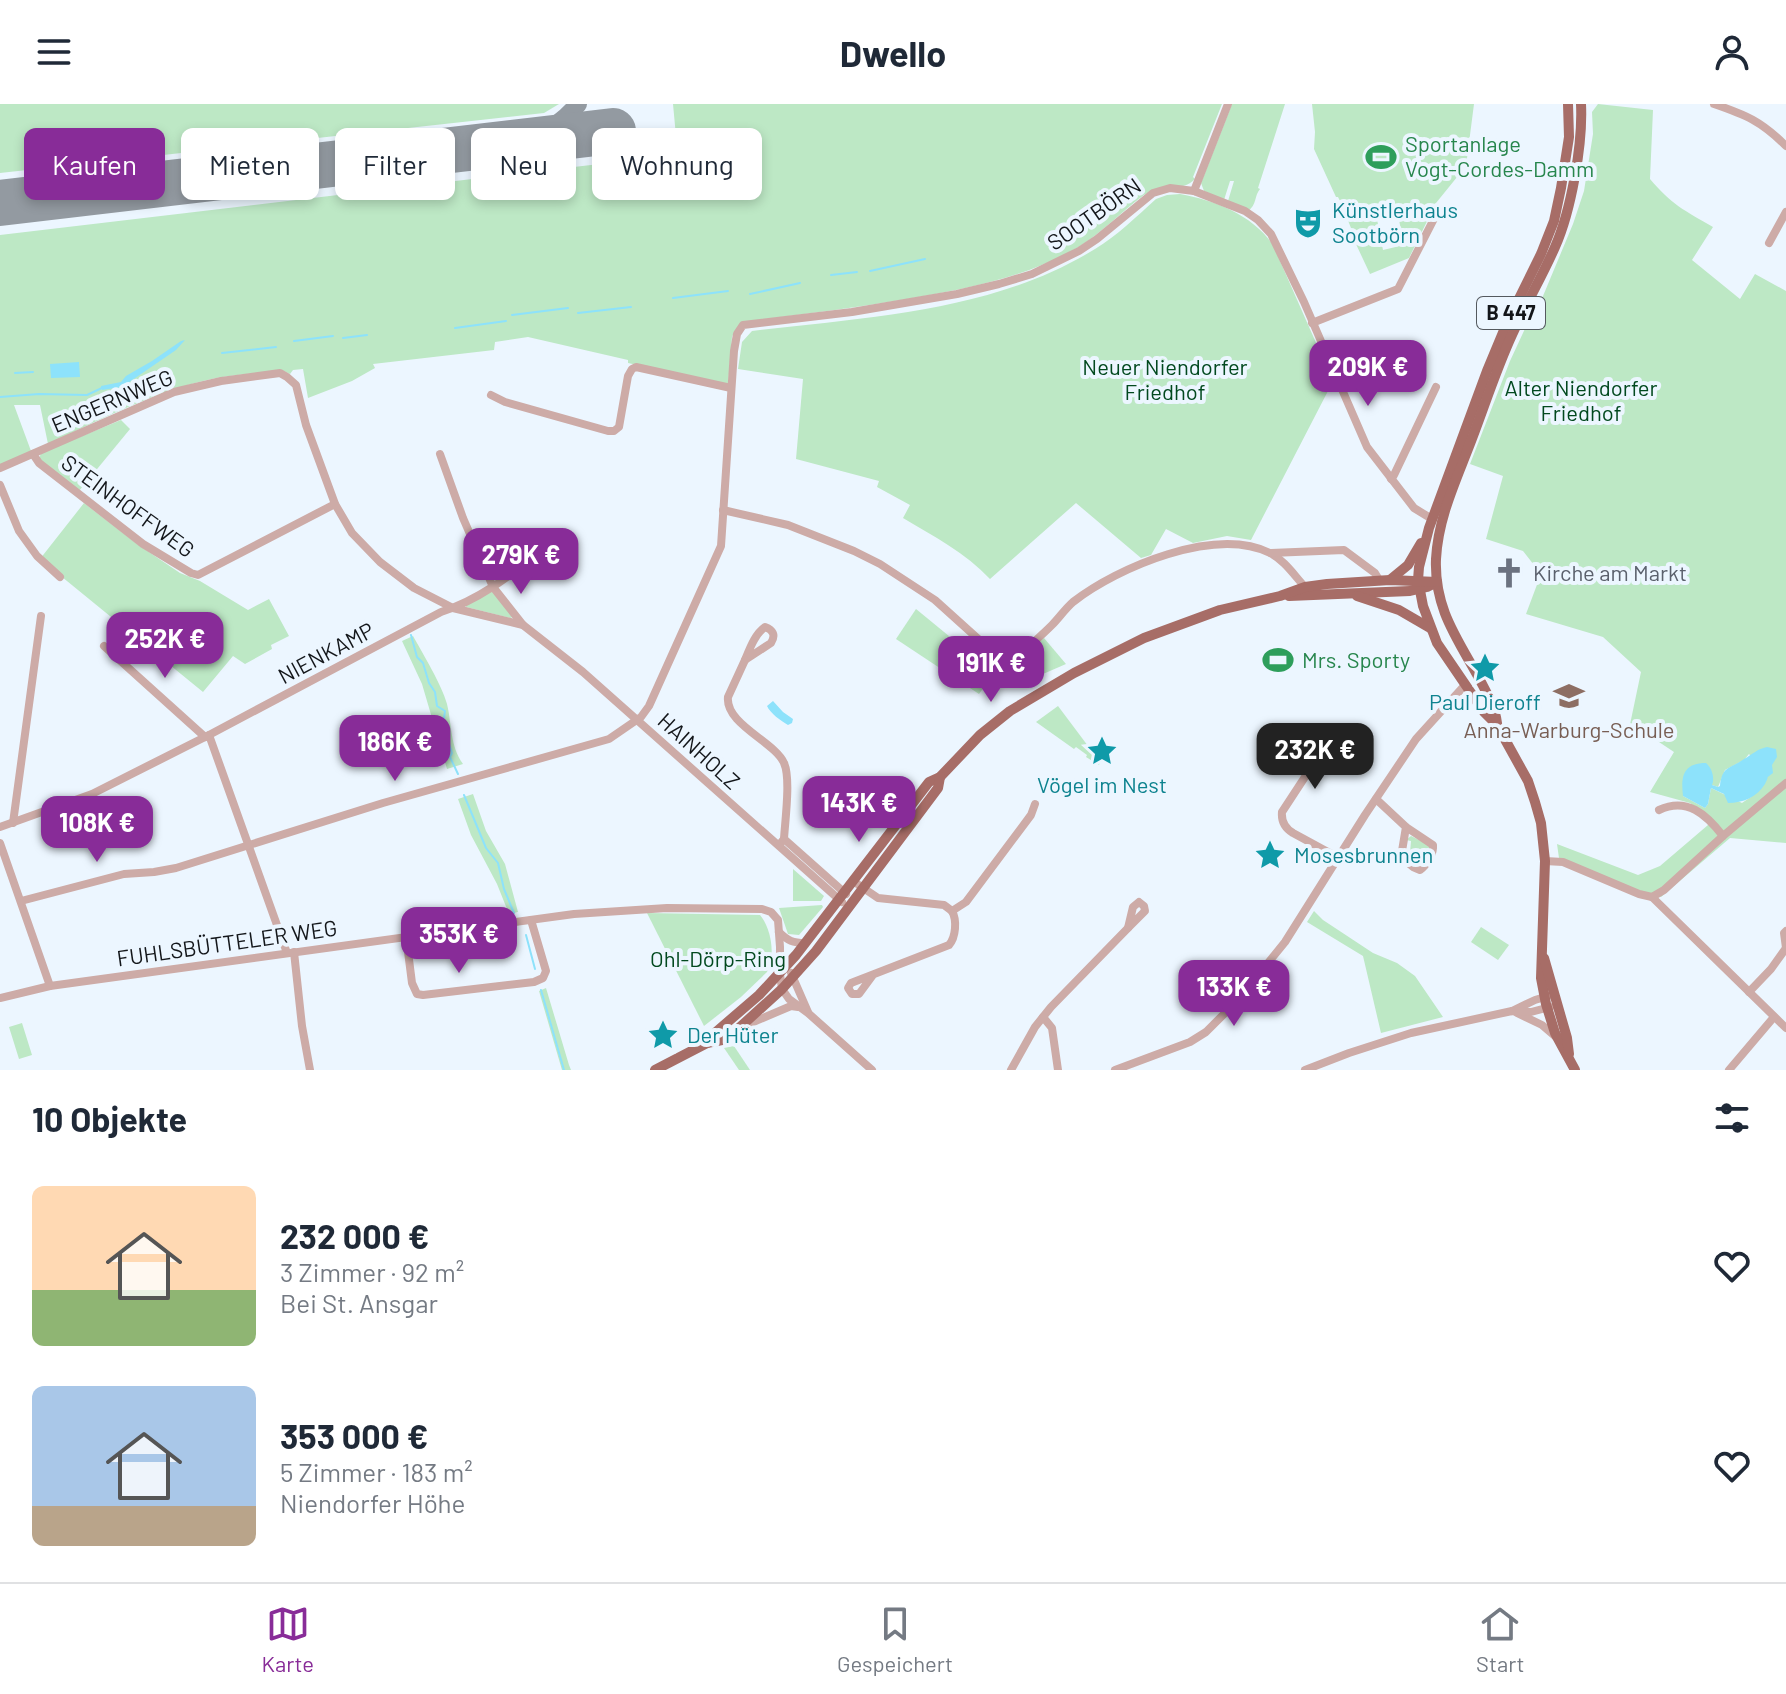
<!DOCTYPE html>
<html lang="de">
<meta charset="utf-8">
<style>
:root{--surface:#fff;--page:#f6f6f7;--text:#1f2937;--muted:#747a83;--line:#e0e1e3;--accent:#882c98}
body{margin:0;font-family:Barlow,sans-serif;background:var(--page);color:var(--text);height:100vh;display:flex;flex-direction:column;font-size:30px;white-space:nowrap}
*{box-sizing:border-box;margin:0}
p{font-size:26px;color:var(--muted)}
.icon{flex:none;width:44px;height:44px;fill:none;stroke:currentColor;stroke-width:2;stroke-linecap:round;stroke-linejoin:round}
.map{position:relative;height:966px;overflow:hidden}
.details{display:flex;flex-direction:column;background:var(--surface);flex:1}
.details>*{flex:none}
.top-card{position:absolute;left:24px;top:24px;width:800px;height:72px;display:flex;gap:16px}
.price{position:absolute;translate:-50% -68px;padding:0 18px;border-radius:16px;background:var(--accent);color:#fff;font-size:26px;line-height:52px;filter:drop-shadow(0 2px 4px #0008)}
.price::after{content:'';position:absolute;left:50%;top:48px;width:24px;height:18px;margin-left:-12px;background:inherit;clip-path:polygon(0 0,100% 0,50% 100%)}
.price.on{background:#222;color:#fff}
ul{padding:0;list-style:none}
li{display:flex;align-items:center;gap:24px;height:200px;padding:0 32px}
li span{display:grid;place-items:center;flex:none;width:224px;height:160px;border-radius:12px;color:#555}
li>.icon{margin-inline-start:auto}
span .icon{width:96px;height:96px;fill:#fffc;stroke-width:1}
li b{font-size:34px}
h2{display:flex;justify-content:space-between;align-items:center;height:96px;padding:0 32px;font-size:34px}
.chip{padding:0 28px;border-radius:12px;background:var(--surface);box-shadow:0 4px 12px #0003;font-size:28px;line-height:72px}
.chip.on{background:var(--accent);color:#fff}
header{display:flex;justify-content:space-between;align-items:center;height:104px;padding:0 32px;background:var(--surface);font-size:36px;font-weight:700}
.menu{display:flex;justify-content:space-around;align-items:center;height:112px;border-top:2px solid var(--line);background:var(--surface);font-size:22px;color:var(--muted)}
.menu a{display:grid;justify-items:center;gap:4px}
.menu .on{color:var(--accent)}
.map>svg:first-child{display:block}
</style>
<header><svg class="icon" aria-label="menu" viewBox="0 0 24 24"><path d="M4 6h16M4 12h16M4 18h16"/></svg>Dwello<svg class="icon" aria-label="person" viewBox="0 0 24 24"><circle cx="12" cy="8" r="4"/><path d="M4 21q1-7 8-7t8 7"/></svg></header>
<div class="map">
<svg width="1786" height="966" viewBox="0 0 1786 966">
<rect width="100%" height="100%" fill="#ecf6ff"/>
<!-- green -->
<g fill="#bde8c5" fill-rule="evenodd">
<polygon points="0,0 559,0 544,9 0,69"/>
<path d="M673 0H1222L1193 73 1195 75C1182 89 1160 80 1144 91 1121 108 1102 129 1077 144 1024 174 966 185 907 195 853 204 798 211 743 218L734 228 732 233 728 281 628 259V256L528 233 495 238 494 246 373 260 375 264 352 277 308 294 303 265 293 266 290 270 284 267C262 269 238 270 216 274 157 286 102 315 48 340L40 301H14L31 347 0 361V131L625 57 632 48 677 43Z"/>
<path d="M1232 0H1285L1258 84 1260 85C1254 92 1257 101 1248 107L1228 97 1234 77H1230L1224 96 1204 87 1201 79Z"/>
<path d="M1312 0H1474L1466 62 1436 99 1409 154 1370 170 1355 138V134L1345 109 1362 116H1373V114C1358 112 1345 108 1338 93H1336L1314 45 1315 28ZM1396 101 1404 141 1383 146 1375 105Z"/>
<path d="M1598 0 1653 6 1650 75C1671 100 1685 107 1713 123L1692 156 1740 195 1755 170 1786 187V739L1730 734 1661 793 1640 787 1559 754 1557 740 1638 771 1660 762 1708 721 1711 715 1690 699 1650 688 1674 648 1656 636 1628 630 1641 568 1603 533 1526 510 1541 470 1523 447 1486 435 1503 372 1470 360 1510 257 1530 214 1543 192 1573 120 1584 87 1593 30 1592 8ZM1749 650 1767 673C1762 686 1754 691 1742 699L1711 684 1708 700 1705 704 1683 692 1684 687 1712 668V681L1718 683 1725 666 1744 656Z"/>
<path d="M1180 90C1214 96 1253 111 1273 141L1324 257 1321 266 1329 285 1251 436 1227 432 1193 439 1166 425 1151 451 1141 454 1076 399 990 475C966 449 933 432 903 414L910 401 877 383 879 377 796 355 803 275 738 265 742 238 752 227C869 213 993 208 1095 145 1117 132 1137 112 1156 95L1167 91Z"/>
<polygon points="121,316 130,325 79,387 39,355 41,349"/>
<polygon points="84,399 137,440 180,469 200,477 248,506 269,495 289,532 271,541 272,545 245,560 233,552 203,588 40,455"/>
<polygon points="492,487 513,513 510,514 466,503 466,501"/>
<polygon points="916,505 994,569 979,590 896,535"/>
<path d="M413 532C423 550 442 581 447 600 452 621 450 642 463 660L447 665 422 580 402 537Z"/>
<polygon points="1044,534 1066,560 1011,584 999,572"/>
<polygon points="1058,602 1100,658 1099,661 1086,653 1087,651 1076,643 1074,645 1036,618"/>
<polygon points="473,690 486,727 505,760 518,808 509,810 497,780 471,731 458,695"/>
<path d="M1411 732 1429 741V748L1424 745 1418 755 1423 758C1416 763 1411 757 1405 754L1404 748 1410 749 1411 737 1406 736Z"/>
<polygon points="793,765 824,792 821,797 793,797"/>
<polygon points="822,801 823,803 799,831 788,830 779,804"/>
<polygon points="1314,807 1323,816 1373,849 1397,859 1415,872 1443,913 1381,929 1363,852 1307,818"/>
<path d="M647 809 760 811C771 824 776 852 767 868L741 893 704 922Z"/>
<polygon points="1481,823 1509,841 1498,856 1471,838"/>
<polygon points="546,884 569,961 571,966 562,966 539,887"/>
<polygon points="22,919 32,951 19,955 9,923"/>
<polygon points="734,942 750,966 739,966 724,944"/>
</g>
<!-- water -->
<g fill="#8de2fb">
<polygon points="185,236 176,246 122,283 102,286 101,282 121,278 126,272 152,257 181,237"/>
<polygon points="79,258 80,273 51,274 50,260"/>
<path d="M773 597 783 608 793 615 792 619 788 621C781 617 770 609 767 602Z"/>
<path d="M1767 643 1776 645 1777 653 1772 661 1773 669C1763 677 1771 669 1765 680 1757 693 1743 699 1728 699L1724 690 1711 684 1708 700 1705 704 1683 692C1681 674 1682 659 1706 659 1712 664 1715 674 1712 681L1718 683 1720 682C1722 661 1731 665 1744 655 1753 650 1757 645 1767 643Z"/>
</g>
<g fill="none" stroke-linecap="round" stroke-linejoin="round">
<!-- stream -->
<g stroke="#8de2fb" stroke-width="2">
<polyline points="870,167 925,155"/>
<polyline points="831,171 857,168"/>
<polyline points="750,190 800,179"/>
<polyline points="673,194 728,187"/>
<polyline points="578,209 631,203"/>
<polyline points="512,211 568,204"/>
<polyline points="455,224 506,217"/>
<polyline points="343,234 367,231"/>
<polyline points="294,237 333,232"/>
<polyline points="222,249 276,243"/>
<polyline points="15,269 33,268"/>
<polyline points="0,293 39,290 87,291 104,283"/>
<polyline points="411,531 417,553 423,559 429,579 435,588 437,602 445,607 443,621 452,649 450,653 458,670"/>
<polyline points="464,691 486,744 498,759 504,785 514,809"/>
<polyline points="526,831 535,865"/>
<polyline points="541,886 564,966"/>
</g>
<!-- taxiway -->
<path stroke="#939aa1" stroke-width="18" d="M497 41C531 35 555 28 578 0"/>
<!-- runway -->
<polyline stroke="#939aa1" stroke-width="46" points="0,99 613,27"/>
<!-- minor -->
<g stroke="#cdaba7" stroke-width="8">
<path d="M1714 0C1746 11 1761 17 1786 42"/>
<polyline points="1194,87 1228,0"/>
<polyline points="1769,139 1786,108"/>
<polyline points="1312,219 1398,185 1439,105"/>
<polyline points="491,291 505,298 608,327 614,327 619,323 628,272 632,265 636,263 731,284"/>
<polyline points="33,350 39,359 143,440 191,469 198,471 335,400"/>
<polyline points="440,350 463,414 493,483 523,521"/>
<polyline points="0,364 174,288 221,277 280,269 287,273 296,281 306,321 335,400 352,429 380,458 414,484 453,504 523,521 583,568 842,798"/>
<polyline points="1391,375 1394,371 1436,283"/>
<polyline points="0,381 19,427 37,452 60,473"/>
<path d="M723 406 788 421 854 447 880 460 935 496 1006 560 1011 558C1025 546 1039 534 1052 521 1059 514 1065 505 1073 498 1118 463 1215 422 1270 449 1284 456 1294 471 1305 483"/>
<polyline points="1271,449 1344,446 1375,469 1380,477"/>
<path d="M765 523C773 526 776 531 771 539L745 556C750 544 755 530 765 523Z"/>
<polyline points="104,542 205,633"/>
<path d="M745 556 728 593C725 620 775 638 784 659 791 674 785 717 784 735L779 741"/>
<polyline points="209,631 287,849"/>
<path d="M1376 695 1406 723 1433 741C1434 749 1427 761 1420 766L1413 763 1401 753 1406 723"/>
<path d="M1659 706C1687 693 1706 710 1723 732"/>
<polyline points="13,719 41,512"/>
<path d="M0 723 92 690 209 631 441 508C483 495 518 465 552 439"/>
<polyline points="784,735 846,790"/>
<polyline points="0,739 50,882"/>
<path d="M1339 754 1293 729C1285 724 1281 718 1282 708L1320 650 1332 643H1340"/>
<polyline points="1545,757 1563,758 1639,790 1652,793 1664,786 1723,732 1786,679"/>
<polyline points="853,777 878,794 944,801 952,807"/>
<polyline points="1652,793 1786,924"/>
<polyline points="21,797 124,770 154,768 176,764 383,699 609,635 641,613 649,602 721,442 734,247 737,230 743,221 852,208 957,190 999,180 1032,170 1079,147 1097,135 1153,89 1170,84 1194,87 1245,107 1258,116 1271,130 1304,198 1367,343 1414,404 1432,415"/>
<polygon points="1139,798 1144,802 1145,807 1128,824 1133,803"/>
<polyline points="952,807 966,798 1031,711 1035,700"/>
<path d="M779 828C788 837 793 839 805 839"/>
<polyline points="406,832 412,879 417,890 423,891 534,878 543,874 546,867 531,816"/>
<polyline points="1786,844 1784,829 1786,827"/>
<polyline points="294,848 302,922 310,966"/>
<polyline points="791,869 808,908"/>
<path d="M873 871 859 890H852L848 884 851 879 949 841C956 833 957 816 952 807"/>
<polyline points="1749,888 1771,865 1786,844"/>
<polyline points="0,894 50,882 574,810 667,804 762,805 771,808 778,816 780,843 780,870 782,885 789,895 808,909 872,966"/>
<polyline points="1512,907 1535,896 1548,892"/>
<polyline points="1517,909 1542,921 1556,933"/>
<polyline points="1043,913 1052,924 1058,966"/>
<polyline points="744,922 791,902 798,903"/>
<polyline points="1011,966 1035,923 1051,903 1128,824"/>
<polyline points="1115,966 1190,938 1206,928 1238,896 1285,838 1365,711 1416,635 1465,581"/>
<polyline points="1305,966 1349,949 1411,929 1512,907 1531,908 1550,903"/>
<polyline points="1729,966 1774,913"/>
</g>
<!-- major -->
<g stroke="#a76d67" stroke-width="10">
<polyline points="1568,0 1569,33 1561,84 1554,117 1541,150 1507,219 1487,267 1429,424 1419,463 1418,476 1423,502 1437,539 1484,608 1497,621 1528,677 1535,698 1541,719 1545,757 1541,874 1546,900 1555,929 1575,966"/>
<polyline points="1391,475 1408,461 1421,439"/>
<polyline points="1289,492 1410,487 1427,483 1437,478"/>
<polyline points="1357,492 1399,506 1430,524"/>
<path d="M1497 619C1495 602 1486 588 1479 574 1457 534 1434 504 1436 455 1438 416 1454 381 1468 345 1483 307 1495 268 1512 231 1525 201 1542 173 1555 143 1571 107 1583 40 1581 0"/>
<polyline points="1544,854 1567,934 1569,950"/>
<polyline points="707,939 716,928 759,891 796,851 929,678 940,673 980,631 1010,607 1074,569 1144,534 1220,506 1280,492 1305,483 1327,480 1390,476 1437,478"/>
<polyline points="655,966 707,939 722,936 739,924 782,885 816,847 938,684 940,673"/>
</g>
</g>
<!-- icons -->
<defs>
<g id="stadium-bare" transform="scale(2.4)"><path d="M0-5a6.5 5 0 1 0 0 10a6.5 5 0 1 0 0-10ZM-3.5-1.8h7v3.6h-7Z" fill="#2e9e5b" stroke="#ecf6ff" stroke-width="2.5" paint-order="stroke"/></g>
<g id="theatre-bare" transform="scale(2.4)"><path d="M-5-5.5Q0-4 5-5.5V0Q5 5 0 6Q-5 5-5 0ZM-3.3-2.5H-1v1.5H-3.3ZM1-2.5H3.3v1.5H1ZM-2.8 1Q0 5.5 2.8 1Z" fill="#0f9aa8" stroke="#ecf6ff" stroke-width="2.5" paint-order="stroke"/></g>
<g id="church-bare" transform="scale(2.4)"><path d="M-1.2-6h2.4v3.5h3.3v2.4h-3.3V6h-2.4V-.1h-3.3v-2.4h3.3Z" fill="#6b7280" stroke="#ecf6ff" stroke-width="2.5" paint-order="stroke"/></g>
<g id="sight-bare" transform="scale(2.4)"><path d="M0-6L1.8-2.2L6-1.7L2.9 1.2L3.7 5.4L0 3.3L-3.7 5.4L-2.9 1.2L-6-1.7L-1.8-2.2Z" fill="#0f9aa8" stroke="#ecf6ff" stroke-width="2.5" paint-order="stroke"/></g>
<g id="school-bare" transform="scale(2.4)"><path d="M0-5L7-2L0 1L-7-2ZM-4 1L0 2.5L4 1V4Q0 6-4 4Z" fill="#8d6e63" stroke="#ecf6ff" stroke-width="2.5" paint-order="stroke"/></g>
</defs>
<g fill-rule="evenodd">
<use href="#stadium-bare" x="1381" y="53"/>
<use href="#theatre-bare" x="1308" y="119"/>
<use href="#church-bare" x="1509" y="469"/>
<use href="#stadium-bare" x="1278" y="556"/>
<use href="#sight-bare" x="1485" y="564"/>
<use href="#school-bare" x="1569" y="592"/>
<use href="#sight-bare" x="1102" y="647"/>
<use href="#sight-bare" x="1270" y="751"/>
<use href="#sight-bare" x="663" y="931"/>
</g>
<g text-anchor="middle" stroke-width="8" stroke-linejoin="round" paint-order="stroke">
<!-- shield labels -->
<rect fill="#ecf6ff" stroke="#54595f" stroke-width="2" x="1477" y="193" width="68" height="32" rx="6"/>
<g font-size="20" font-weight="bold" fill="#13161a">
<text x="1511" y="216">B 447</text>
</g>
<!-- leisure labels -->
<g font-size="22" fill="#27864d" stroke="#ecf6ff" text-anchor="start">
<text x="1405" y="48">Sportanlage<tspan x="1405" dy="25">Vogt-Cordes-Damm</tspan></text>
<text x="1302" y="564">Mrs. Sporty</text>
</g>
<!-- culture labels -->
<g font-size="22" fill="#0d838f" stroke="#ecf6ff" text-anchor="start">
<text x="1332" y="114">Künstlerhaus<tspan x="1332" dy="25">Sootbörn</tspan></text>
<text x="1485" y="606" text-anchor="middle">Paul Dieroff</text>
<text x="1102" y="689" text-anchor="middle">Vögel im Nest</text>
<text x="1294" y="759">Mosesbrunnen</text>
<text x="687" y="939">Der Hüter</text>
</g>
<!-- street labels -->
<g font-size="22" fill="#13161a" stroke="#ecf6ff">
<text transform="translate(1094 110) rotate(-35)" y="8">SOOTBÖRN</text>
<text transform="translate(112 297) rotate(-23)" y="8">ENGERNWEG</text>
<text transform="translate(128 402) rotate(36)" y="8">STEINHOFFWEG</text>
<text transform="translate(326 549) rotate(-28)" y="8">NIENKAMP</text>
<text transform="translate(699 647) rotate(42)" y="8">HAINHOLZ</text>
<text transform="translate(227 839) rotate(-8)" y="8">FUHLSBÜTTELER WEG</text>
</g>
<!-- park labels -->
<g font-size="22" fill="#02491f" stroke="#ecf6ff">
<text x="1165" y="271">Neuer Niendorfer<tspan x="1165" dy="25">Friedhof</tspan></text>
<text x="1581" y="292">Alter Niendorfer<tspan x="1581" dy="25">Friedhof</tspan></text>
<text x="718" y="863">Ohl-Dörp-Ring</text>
</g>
<!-- worship labels -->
<g font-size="22" fill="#5b616d" stroke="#ecf6ff" text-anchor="start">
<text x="1533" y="477">Kirche am Markt</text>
</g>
<!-- education labels -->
<g font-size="22" fill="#785e54" stroke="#ecf6ff">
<text x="1569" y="634">Anna-Warburg-Schule</text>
</g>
</g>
</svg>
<b class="price" style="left:1368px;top:304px">209K €</b>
<b class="price" style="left:521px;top:492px">279K €</b>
<b class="price" style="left:165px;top:576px">252K €</b>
<b class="price" style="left:991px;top:600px">191K €</b>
<b class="price" style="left:395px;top:679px">186K €</b>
<b class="price on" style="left:1315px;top:687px">232K €</b>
<b class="price" style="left:859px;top:740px">143K €</b>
<b class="price" style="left:97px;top:760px">108K €</b>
<b class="price" style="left:459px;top:871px">353K €</b>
<b class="price" style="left:1234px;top:924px">133K €</b>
<div class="top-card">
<a class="chip on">Kaufen</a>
<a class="chip">Mieten</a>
<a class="chip">Filter</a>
<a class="chip">Neu</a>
<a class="chip">Wohnung</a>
</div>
</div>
<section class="details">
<h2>10 Objekte<svg class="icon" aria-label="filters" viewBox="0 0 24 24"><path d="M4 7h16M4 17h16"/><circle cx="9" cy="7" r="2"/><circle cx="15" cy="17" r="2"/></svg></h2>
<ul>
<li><span style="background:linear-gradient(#ffd9b3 65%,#8fb573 0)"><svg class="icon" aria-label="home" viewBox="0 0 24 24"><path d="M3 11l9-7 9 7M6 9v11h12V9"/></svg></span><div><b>232 000 €</b><p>3 Zimmer · 92 m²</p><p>Bei St. Ansgar</p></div><svg class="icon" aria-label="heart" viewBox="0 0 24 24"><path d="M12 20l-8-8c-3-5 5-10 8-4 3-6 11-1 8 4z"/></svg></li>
<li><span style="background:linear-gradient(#a9c7e8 75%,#b9a48a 0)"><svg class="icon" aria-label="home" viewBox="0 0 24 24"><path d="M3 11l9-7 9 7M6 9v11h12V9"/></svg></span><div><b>353 000 €</b><p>5 Zimmer · 183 m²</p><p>Niendorfer Höhe</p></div><svg class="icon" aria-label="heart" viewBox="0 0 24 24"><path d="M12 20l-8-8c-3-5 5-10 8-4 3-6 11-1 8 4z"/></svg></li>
</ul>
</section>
<nav class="menu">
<a class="on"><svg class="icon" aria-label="map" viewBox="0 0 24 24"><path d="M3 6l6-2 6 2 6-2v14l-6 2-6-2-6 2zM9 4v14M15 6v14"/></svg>Karte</a>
<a><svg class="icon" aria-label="saved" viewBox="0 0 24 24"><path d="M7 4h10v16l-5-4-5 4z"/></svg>Gespeichert</a>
<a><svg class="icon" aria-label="home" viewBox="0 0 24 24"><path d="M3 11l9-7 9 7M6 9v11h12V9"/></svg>Start</a>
</nav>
